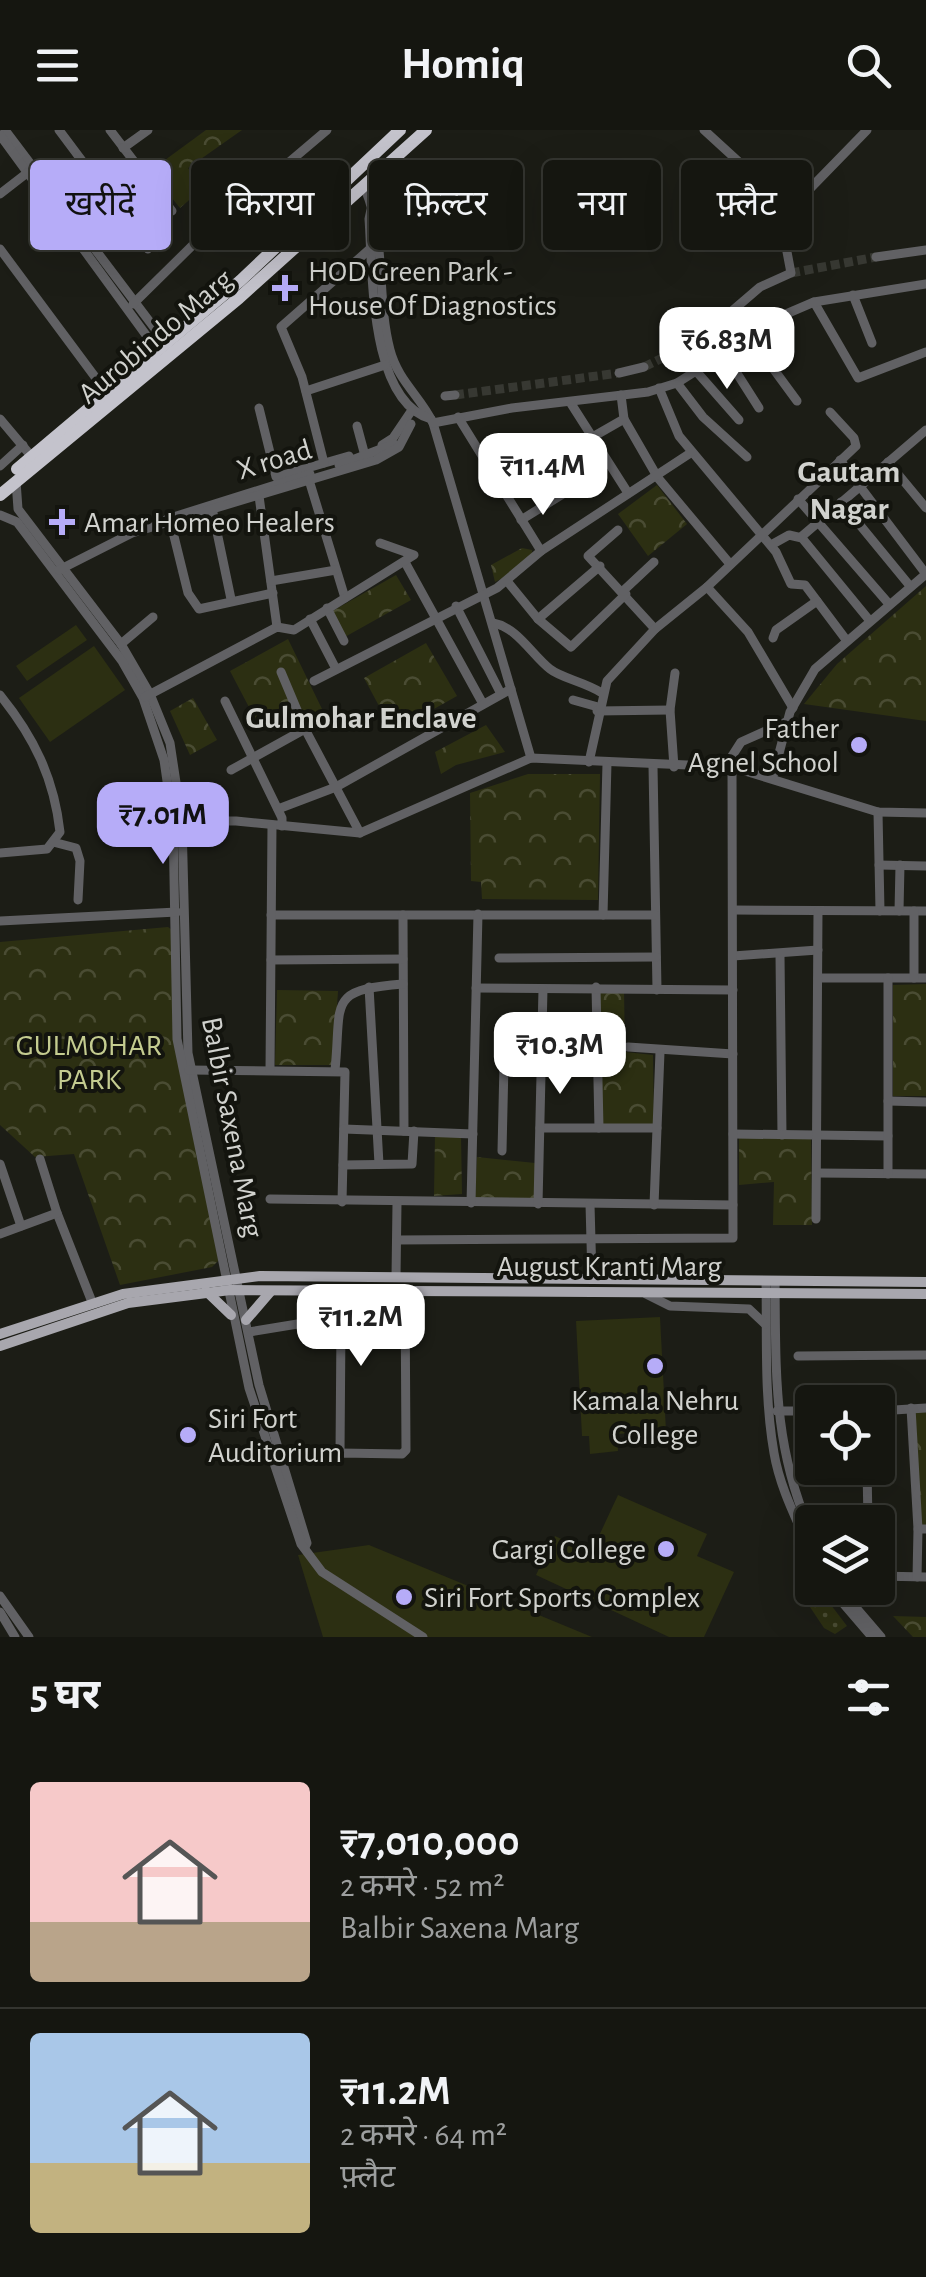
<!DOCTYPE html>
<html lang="hi">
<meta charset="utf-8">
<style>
:root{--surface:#151610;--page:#22231e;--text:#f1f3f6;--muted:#9d9f9f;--line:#343530;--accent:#b6acf8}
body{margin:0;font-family:"Alegreya Sans","Noto Sans Devanagari",sans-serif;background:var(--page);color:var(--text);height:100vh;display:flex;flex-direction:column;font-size:38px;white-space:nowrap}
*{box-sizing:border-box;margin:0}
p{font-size:32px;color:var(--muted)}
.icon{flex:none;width:55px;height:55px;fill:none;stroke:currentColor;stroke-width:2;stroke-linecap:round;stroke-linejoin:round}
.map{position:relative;height:1507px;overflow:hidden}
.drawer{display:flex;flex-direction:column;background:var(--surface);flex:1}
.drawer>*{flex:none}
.guide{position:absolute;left:30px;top:30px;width:868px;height:90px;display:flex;gap:20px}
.buttons{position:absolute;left:795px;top:1255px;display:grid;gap:20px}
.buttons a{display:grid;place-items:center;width:100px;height:100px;border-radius:10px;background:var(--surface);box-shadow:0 10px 40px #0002,0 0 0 2px var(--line);font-size:50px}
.price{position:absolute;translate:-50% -85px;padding:0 22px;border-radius:20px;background:#fff;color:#222;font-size:32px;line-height:65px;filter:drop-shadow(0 2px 5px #0008)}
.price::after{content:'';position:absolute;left:50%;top:60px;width:30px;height:22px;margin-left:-15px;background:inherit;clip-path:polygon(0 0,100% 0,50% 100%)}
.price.active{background:var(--accent);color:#111}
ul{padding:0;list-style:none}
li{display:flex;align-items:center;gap:30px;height:250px;padding:0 30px}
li+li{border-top:2px solid var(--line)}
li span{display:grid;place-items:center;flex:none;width:280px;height:200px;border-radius:10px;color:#555}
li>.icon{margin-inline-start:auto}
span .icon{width:120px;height:120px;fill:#fffc;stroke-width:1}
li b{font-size:42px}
h2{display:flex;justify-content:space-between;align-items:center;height:120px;padding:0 30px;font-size:42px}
.tag{padding:0 35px;border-radius:10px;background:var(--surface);box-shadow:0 10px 40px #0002,0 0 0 2px var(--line);font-size:35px;line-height:90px}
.tag.active{background:var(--accent);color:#111}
header{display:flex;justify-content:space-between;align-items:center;height:130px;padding:0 30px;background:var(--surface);font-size:45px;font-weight:700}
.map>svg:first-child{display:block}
</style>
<header><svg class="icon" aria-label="menu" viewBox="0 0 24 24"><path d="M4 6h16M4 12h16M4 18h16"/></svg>Homiq<svg class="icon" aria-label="search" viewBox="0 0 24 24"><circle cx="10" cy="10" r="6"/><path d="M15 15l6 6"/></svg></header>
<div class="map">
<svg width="926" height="1507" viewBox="0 0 926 1507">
<defs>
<pattern id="grass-dots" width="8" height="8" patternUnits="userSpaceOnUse" patternTransform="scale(2.5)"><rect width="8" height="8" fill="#2c2f12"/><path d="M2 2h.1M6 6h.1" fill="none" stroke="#4a4c33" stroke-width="1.8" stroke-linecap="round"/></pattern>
<pattern id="park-crowns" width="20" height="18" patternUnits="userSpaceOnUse" patternTransform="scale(2.5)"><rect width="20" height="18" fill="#2c2f12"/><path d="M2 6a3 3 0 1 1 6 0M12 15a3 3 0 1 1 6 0" fill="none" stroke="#4a4c33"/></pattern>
</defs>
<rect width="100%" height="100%" fill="#1c1d16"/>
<!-- grass -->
<polygon fill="url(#grass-dots)" points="818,1458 847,1496 835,1504 824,1498 810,1477"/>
<!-- park -->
<g fill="url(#park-crowns)">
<polygon points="206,0 242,0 188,38 203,58 180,78 150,41"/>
<polygon points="657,355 687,394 648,426 618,384"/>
<polygon points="522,418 532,420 533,432 495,452 491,435"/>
<polygon points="396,445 411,470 343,508 329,483"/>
<polygon points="926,456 926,591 804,574 837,534"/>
<polygon points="288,509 322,579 306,587 295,579 260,598 230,541"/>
<polygon points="426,513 457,566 393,602 364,548"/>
<polygon points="193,568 217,610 190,625 170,581"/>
<polygon points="486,595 505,622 456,635 441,644 435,622"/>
<polygon points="528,644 600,644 598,770 482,769 481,752 471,751 470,663"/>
<polygon points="168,797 172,800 177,923 220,1129 212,1137 120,1155 74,1024 35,1027 0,995 0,812"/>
<polygon points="926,854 926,966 893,966 893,855"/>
<polygon points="598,859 624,860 625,922 653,925 654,995 602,994"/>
<polygon points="277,860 338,861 333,935 275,935"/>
<polygon points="435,1005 461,1007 462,1064 434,1066"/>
<polygon points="739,1007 811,1007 812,1095 773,1095 774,1052 739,1055"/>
<polygon points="477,1027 535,1033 535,1070 475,1068"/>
<polygon points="915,1281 926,1281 926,1395 921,1395"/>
<polygon points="893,1486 926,1487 926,1507 913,1507"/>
</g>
<!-- pitch -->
<g fill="#2c2f12">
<polygon points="76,495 87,510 27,551 16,536"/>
<polygon points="94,516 125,560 50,612 19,568"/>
<polygon points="660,1187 666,1301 617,1304 618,1321 590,1324 589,1306 582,1306 576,1191"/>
<polygon points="618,1365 707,1404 697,1426 734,1442 704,1507 669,1507 536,1445 555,1406 591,1423"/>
<polygon points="369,1415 592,1507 323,1507 298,1425"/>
</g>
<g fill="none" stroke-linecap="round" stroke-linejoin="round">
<!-- minor-tunnel -->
<g stroke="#373832" stroke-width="9" stroke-dasharray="9 4.5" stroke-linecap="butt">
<polyline points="791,143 876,127"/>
<polyline points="644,237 697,211"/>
<polyline points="455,265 619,243"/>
</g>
<!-- minor -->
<g stroke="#616164" stroke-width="9">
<polyline points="5,0 165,212"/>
<polyline points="59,0 148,119"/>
<polyline points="110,0 172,81"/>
<polyline points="704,0 786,75 797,72 867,0"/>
<polyline points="0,5 157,220"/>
<polyline points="123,18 148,0"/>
<path d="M365 59C387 111 376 166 390 220 398 251 421 267 433 293L531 628"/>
<polyline points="0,64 27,43"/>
<path d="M372 75 369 89C373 143 369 271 431 289"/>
<polyline points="73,96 144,47"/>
<polyline points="0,119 107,263"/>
<polyline points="876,127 926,120"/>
<polyline points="853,165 872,213"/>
<polyline points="814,172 858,248 926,222"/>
<polyline points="133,174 203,105 327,0"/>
<polyline points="750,207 797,271"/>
<polyline points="697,211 760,157 791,143 781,90 786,75"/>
<polyline points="724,223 759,278"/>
<polyline points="696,241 739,290"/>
<polyline points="619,243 644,237"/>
<polyline points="677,253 703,287 747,327"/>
<polyline points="659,258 679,306 776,422 791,454 805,455 847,511"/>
<polyline points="306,261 385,235"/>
<polyline points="445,266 455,265"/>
<polyline points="570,272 628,363"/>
<polyline points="259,278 276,347 349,326"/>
<polyline points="0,289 32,327"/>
<polyline points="624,289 658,348 730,434"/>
<polyline points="433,293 512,278 648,262 677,253 786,184 814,172 926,154"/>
<polyline points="357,296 364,322"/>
<polyline points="382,315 393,308 412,280"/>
<polyline points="840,330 926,444"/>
<polyline points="888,332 926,378"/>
<polyline points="324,333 302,247 281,197 371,118"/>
<polyline points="339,335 394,314"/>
<polyline points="0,336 23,315"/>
<polyline points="309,350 345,468"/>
<polyline points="16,351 18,379 121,514 150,564 170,613 182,692 188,923 259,1255 307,1413 305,1417"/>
<polyline points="502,359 624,289 621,265"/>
<polyline points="259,366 277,497"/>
<polyline points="798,369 889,474"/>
<polyline points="841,372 910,456"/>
<polyline points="213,383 231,469"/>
<polyline points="0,385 17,392 122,531 143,568 164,630 173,693 177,909 249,1258 301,1414 322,1442 423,1507"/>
<polyline points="167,389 310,344"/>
<polyline points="521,390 592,346"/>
<polyline points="171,394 188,463 199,479 273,463"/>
<polyline points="618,400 588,426 655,499"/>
<polyline points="801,407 926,300"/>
<polyline points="771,415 789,405 802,408 870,491"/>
<polyline points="541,421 692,322"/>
<polyline points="406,434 483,574"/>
<polyline points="59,440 132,403 376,330 399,317 411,294"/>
<polyline points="271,451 336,440"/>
<polyline points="507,451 538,489 571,517 626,464"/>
<polyline points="707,457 748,502 793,578"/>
<polyline points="623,461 654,432"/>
<polyline points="456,476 501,564"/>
<polyline points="327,478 344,511"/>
<polyline points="310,489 336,539"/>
<polyline points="538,489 600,436"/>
<path d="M493 493C517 497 532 525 550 539 561 548 585 552 602 563"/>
<polyline points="773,508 776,500 817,471"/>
<polyline points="121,514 153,487"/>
<polyline points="281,542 305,599 360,703"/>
<polyline points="314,551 497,458 541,421 458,287"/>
<path d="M0 565C34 607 54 648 60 702L47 719 0 723"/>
<polyline points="145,567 277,497 294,500 414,425 380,413"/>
<polyline points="573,570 598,577"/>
<polyline points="225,571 282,688 282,696"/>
<polyline points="597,581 670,580"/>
<polyline points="589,632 607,551 655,499 707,457 856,316 854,308 830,282"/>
<polyline points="653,636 657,860"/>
<polyline points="674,637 670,580 675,543"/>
<polyline points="725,637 741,612 788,591"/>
<polyline points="231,640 305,599"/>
<polyline points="773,646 790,582 815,539 926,444"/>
<polyline points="278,679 336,657 511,559"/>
<polyline points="878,682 880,781"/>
<polyline points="180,691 236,691 360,703 531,628 732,637 878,682 926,683"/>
<polyline points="53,712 76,718 80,731 78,770"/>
<polyline points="879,735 926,736"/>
<polyline points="733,780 926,781"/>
<polyline points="899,781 900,735"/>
<polyline points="271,785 655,785"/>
<polyline points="403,785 404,1001"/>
<polyline points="603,785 607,633"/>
<polyline points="0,791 177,782"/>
<polyline points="780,825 782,1005"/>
<polyline points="733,826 818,820"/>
<polyline points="499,828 656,827"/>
<polyline points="271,830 403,829"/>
<polyline points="818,848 926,848"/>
<polyline points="914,848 914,781"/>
<polyline points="369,857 379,1034"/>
<polyline points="596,857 599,998"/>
<polyline points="476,858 733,860"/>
<polyline points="628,917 733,924"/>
<polyline points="189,940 345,942 342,1072"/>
<polyline points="270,940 272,695"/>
<path d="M335 940C342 872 326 860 403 854"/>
<polyline points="888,971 926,972"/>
<polyline points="540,998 657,998"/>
<polyline points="344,999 473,1004"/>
<polyline points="733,1004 888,1006"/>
<polyline points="502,1021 505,890 543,889"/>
<polyline points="0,1034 21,1096"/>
<polyline points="343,1035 412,1034 414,1001"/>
<polyline points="818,1043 926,1044"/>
<polyline points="888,1044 888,848"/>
<polyline points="270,1069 733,1075"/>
<polyline points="471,1073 478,784"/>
<polyline points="538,1074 543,859"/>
<polyline points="590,1074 592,1148"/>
<polyline points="654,1075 660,922"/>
<polyline points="57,1083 92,1172"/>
<polyline points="816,1089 818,781"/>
<polyline points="0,1104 57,1083 40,1029"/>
<polyline points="397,1110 733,1108 732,637"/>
<polyline points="396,1147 397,1073"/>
<path d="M766 1151C767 1208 764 1266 774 1323 780 1359 798 1392 812 1425"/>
<path d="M775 1151C776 1244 773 1318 812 1405"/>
<polyline points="646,1164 670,1176 749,1179 765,1194"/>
<polyline points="249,1202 328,1189 341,1195 340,1323"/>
<polyline points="798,1226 926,1225"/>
<polyline points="911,1278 918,1399 926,1399"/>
<polyline points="777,1281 812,1281"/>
<polyline points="878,1281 926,1278"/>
<polyline points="281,1331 340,1323 402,1324 406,1320 405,1160"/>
<polyline points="867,1338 868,1392"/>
<polyline points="878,1446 926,1447"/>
<polyline points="917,1447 918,1399"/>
<polyline points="830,1458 872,1507"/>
<polyline points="839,1458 881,1507"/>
<polyline points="0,1466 29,1507"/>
<polyline points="0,1482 15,1507"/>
</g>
<!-- major -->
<g stroke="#a8a7ae" stroke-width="10">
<polyline points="206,1161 231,1185"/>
<polyline points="246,1190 271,1161"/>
<polyline points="0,1204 123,1164 260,1146 926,1152"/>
<polyline points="0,1216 128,1173 230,1160 926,1164"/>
</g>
<!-- highway -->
<g stroke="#c4c3cc" stroke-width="12">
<polyline points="17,339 240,151 400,0"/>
<polyline points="0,365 239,168 426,0"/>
</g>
</g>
<!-- markers -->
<g fill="#b6acf8" stroke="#13140e" stroke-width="4">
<path d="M280 143h10v10h10v10h-10v10h-10v-10h-10v-10h10z"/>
<path d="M57 377h10v10h10v10h-10v10h-10v-10h-10v-10h10z"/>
<circle cx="859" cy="615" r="10"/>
<circle cx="655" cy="1236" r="10"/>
<circle cx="188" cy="1305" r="10"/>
<circle cx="666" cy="1419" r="10"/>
<circle cx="404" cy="1467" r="10"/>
</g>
<g text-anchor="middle" stroke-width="8" stroke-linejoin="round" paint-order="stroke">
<!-- poi labels -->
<g font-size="30" fill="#d1d2ce" stroke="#13140e" text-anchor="start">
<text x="308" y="151">HOD Green Park -<tspan x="308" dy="34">House Of Diagnostics</tspan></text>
<text x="84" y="402">Amar Homeo Healers</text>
<text x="839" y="608" text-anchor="end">Father<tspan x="839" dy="34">Agnel School</tspan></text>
<text x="655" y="1280" text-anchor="middle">Kamala Nehru<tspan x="655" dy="34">College</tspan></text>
<text x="208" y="1298">Siri Fort<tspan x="208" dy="34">Auditorium</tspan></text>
<text x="646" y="1429" text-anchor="end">Gargi College</text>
<text x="424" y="1477">Siri Fort Sports Complex</text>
</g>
<!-- street labels -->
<g font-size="30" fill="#d1d2ce" stroke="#13140e">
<text transform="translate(155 206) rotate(-40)" y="10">Aurobindo Marg</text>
<text transform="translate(274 329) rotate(-17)" y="10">X road</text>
<text transform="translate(233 997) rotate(79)" y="10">Balbir Saxena Marg</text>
<text x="609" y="1146">August Kranti Marg</text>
</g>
<!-- park labels -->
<g font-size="30" fill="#c4cc90" stroke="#13140e">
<text x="89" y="925">GULMOHAR<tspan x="89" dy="34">PARK</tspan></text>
</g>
<!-- neighbourhood labels -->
<g font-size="32" font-weight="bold" fill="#d1d2ce" stroke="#13140e">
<text x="849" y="352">Gautam<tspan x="849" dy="37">Nagar</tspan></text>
<text x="361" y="598">Gulmohar Enclave</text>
</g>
</g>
</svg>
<div class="buttons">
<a><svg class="icon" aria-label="locate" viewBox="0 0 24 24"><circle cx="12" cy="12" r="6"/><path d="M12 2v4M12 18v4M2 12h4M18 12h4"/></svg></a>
<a><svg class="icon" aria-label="layers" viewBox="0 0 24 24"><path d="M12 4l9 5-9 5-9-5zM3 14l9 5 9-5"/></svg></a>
</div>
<b class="price" style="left:727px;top:262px">₹6.83M</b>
<b class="price" style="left:543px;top:388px">₹11.4M</b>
<b class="price active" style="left:163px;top:737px">₹7.01M</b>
<b class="price" style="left:560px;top:967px">₹10.3M</b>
<b class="price" style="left:361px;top:1239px">₹11.2M</b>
<div class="guide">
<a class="tag active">खरीदें</a>
<a class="tag">किराया</a>
<a class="tag">फ़िल्टर</a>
<a class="tag">नया</a>
<a class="tag">फ़्लैट</a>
</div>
</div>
<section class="drawer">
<h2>5 घर<svg class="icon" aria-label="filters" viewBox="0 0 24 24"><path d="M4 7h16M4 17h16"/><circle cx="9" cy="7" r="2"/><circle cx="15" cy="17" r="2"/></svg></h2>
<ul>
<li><span style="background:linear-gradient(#f6c9c9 70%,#b9a48a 0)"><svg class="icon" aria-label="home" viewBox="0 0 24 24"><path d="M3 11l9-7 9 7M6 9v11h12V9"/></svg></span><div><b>₹7,010,000</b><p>2 कमरे · 52 m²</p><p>Balbir Saxena Marg</p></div></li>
<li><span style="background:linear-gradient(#a9c7e8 65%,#c2b280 0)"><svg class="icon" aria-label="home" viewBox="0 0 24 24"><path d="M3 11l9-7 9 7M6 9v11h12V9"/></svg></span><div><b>₹11.2M</b><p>2 कमरे · 64 m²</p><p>फ़्लैट</p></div></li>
</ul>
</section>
